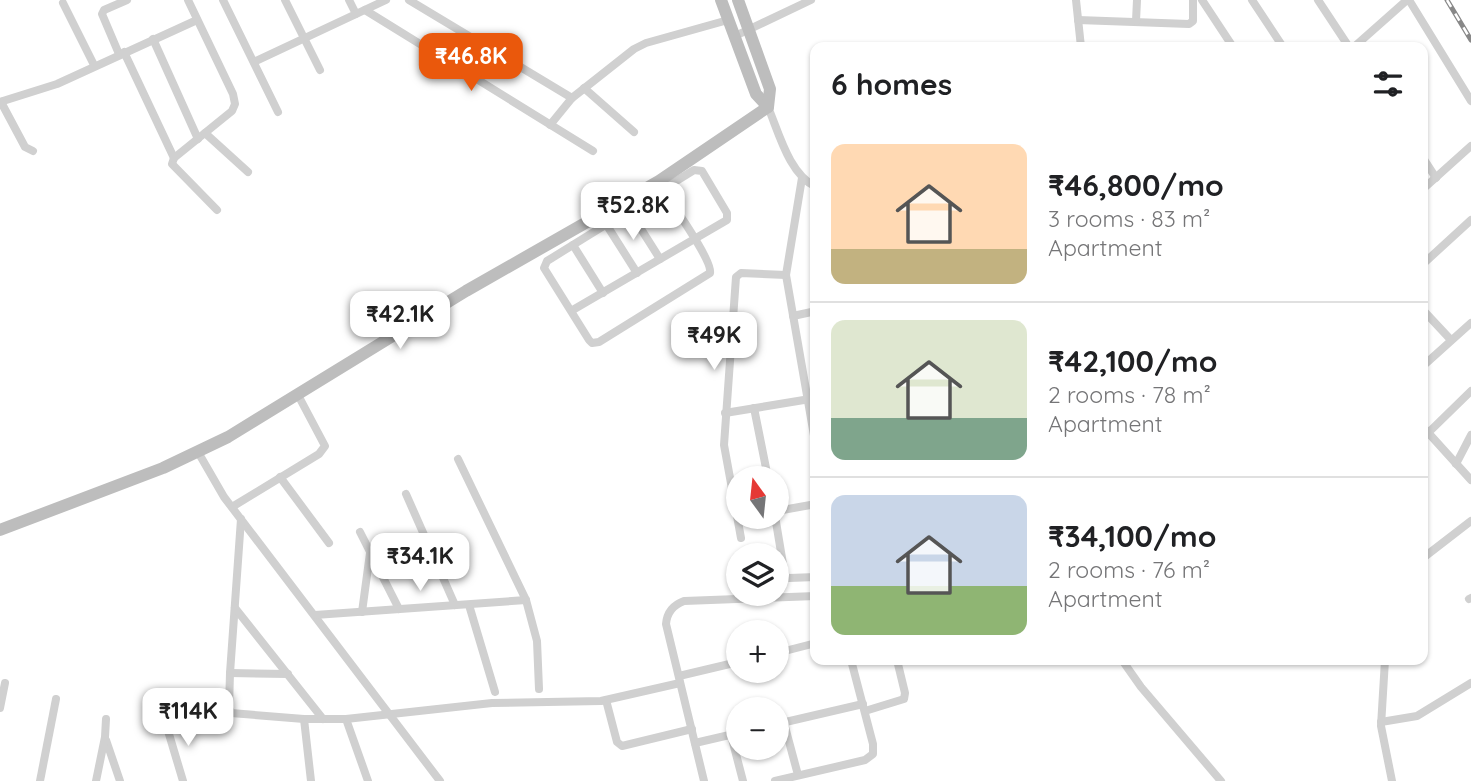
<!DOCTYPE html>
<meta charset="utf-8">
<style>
:root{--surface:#fff;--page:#f2f2f2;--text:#202124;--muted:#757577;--line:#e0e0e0;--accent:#ea580c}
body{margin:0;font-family:Quicksand,sans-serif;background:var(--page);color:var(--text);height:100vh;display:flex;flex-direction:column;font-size:26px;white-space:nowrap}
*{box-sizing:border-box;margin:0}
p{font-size:23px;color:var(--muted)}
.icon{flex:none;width:38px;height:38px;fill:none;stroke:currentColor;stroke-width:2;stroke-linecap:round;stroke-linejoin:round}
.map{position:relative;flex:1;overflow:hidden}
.details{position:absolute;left:810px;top:42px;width:618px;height:623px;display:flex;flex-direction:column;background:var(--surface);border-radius:14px;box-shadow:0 2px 5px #0004}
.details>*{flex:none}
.needle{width:46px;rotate:345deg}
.fabs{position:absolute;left:726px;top:466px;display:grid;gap:14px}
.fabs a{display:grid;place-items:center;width:63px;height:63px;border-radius:50%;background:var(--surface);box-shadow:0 2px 5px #0004;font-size:35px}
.price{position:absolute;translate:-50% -60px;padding:0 16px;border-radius:14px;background:#fff;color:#222;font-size:23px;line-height:46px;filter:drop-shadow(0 2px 4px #0008)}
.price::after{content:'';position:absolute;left:50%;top:42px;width:21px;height:16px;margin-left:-10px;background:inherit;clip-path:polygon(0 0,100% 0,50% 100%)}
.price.active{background:var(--accent);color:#fff}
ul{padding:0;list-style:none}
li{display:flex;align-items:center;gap:21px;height:175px;padding:0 21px}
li+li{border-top:2px solid var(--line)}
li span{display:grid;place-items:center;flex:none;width:196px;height:140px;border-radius:14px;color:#555}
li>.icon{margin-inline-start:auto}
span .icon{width:84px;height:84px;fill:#fffc;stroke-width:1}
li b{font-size:30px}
h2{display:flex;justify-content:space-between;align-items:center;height:84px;padding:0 21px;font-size:30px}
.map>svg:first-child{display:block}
</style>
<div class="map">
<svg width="1471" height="781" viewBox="0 0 1471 781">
<rect width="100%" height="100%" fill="#fff"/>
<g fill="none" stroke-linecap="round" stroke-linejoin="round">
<!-- street -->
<g stroke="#d0d0d0" stroke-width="8">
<polyline points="188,0 233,94 235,104 232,111 174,158 172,164 217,210"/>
<polyline points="223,0 278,112"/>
<polyline points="285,0 320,70"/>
<polyline points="349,0 356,14"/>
<polyline points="409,0 572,98 634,49 646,43 728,20"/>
<polyline points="1076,0 1081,47"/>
<polyline points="1202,0 1233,47"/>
<polyline points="1252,0 1283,47"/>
<polyline points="1318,0 1349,47"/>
<polyline points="1409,0 1471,101"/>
<polyline points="63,3 94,65"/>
<polyline points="365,10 593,151"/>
<polyline points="1078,20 1189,24 1193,21 1193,0"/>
<polyline points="1136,21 1137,0"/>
<polyline points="735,36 811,0"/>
<polyline points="153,39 198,139"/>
<polyline points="1354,47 1407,0"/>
<polyline points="124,52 174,158"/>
<polyline points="119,54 102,14 104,10 127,0"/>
<polyline points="254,62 386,0"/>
<polyline points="584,88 634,132"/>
<polyline points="0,102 57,84 197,20"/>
<polyline points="1,102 25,147 33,151"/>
<path d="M768 107C779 133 789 174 816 187"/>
<polyline points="550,125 572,98"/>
<polyline points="205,133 248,172"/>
<polyline points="1423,158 1436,178"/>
<polyline points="802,178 786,275 816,447"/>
<polyline points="1423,189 1471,146"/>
<polyline points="629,210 660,259"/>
<polyline points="606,224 637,273"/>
<polyline points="573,245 603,293"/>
<polyline points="1423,264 1471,220"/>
<polyline points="1423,310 1451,340"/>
<path d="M571 311 727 220V213L702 171 694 170 547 261 544 268 589 340 592 343 599 342 710 273C713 261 672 204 663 190"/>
<polyline points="793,316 816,311"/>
<polyline points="1423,366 1471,323"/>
<polyline points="754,408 768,478"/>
<polyline points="725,413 816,398"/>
<polyline points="1423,427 1471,480"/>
<polyline points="1428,433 1471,391"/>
<polyline points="198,452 224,497 440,781"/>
<polyline points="458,459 526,600 537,641 539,689"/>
<polyline points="1456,464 1471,435"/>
<polyline points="280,477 329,543"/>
<polyline points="406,494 455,605"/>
<polyline points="232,507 319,454 325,446 298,395"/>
<polyline points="777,511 816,504"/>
<polyline points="775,516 785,576 789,578 816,577"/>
<polyline points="241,519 230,673 229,708 231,713 304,719 346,719 492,703 601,701 680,683"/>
<polyline points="360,532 399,609"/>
<polyline points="741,538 724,445 736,277 741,273 786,275"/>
<polyline points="1423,558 1471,521"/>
<polyline points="1469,599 1471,598"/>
<polyline points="469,605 495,692"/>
<polyline points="235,608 323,719"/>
<polyline points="362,612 370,553"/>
<polyline points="315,615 526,600"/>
<polyline points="777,653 816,643"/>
<polyline points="1122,660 1141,687 1221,781"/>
<polyline points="1385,660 1381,726 1392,781"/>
<polyline points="230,673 288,674"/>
<polyline points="679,676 738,662"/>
<polyline points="606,700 617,742 622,746 692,729"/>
<polyline points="0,708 5,683"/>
<polyline points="865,711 904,699 905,693 897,660"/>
<polyline points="304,719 311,781"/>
<polyline points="346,719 368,781"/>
<polyline points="1381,722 1417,716 1471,683"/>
<polyline points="784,723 798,775"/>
<polyline points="166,724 183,781"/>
<polyline points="777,724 863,704"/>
<polyline points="731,735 743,781"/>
<polyline points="106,740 120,781"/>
<polyline points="695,743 738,733"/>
<polyline points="40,781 56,699"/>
<polyline points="96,781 105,737 106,719"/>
<path d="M704 781 666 624C667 612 673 605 684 601L816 596"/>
<polyline points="775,781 865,760 873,754 873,744 851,660"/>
</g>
<!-- secondary -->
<g stroke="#bdbdbd" stroke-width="12">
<polyline points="721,0 756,94 768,107"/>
<polyline points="0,530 163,468 228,437 466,291 659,181 768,107 770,89 738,0"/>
</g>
<!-- rail casing -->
<g stroke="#888" stroke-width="5">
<polyline id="rail" points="1447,0 1471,40"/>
</g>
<!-- rail -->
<use href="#rail" stroke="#fff" stroke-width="2.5" stroke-dasharray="8" stroke-linecap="butt"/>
</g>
</svg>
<div class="fabs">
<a><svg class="needle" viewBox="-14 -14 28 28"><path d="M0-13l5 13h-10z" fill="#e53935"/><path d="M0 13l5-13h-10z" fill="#757577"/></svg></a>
<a><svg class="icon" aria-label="layers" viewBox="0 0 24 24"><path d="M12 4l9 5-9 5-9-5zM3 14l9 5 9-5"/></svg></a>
<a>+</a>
<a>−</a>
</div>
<b class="price active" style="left:471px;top:93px">₹46.8K</b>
<b class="price" style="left:633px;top:242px">₹52.8K</b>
<b class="price" style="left:400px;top:351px">₹42.1K</b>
<b class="price" style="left:714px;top:372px">₹49K</b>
<b class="price" style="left:420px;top:593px">₹34.1K</b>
<b class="price" style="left:188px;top:748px">₹114K</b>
<section class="details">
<h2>6 homes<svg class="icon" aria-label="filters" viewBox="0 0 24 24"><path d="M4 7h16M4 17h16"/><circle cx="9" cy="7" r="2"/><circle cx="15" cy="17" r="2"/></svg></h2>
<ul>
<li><span style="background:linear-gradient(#ffd9b3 75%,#c2b280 0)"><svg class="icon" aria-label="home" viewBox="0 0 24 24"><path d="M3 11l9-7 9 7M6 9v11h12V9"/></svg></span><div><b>₹46,800/mo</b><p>3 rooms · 83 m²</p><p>Apartment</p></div></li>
<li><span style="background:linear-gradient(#dfe7d0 70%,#7fa58c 0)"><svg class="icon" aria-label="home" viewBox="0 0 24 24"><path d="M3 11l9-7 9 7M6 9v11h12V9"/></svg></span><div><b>₹42,100/mo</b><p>2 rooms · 78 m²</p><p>Apartment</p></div></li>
<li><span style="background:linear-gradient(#c9d6e8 65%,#8fb573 0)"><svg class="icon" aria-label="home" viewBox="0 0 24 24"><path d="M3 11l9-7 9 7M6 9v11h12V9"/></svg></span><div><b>₹34,100/mo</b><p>2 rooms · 76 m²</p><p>Apartment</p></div></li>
</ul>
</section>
</div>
